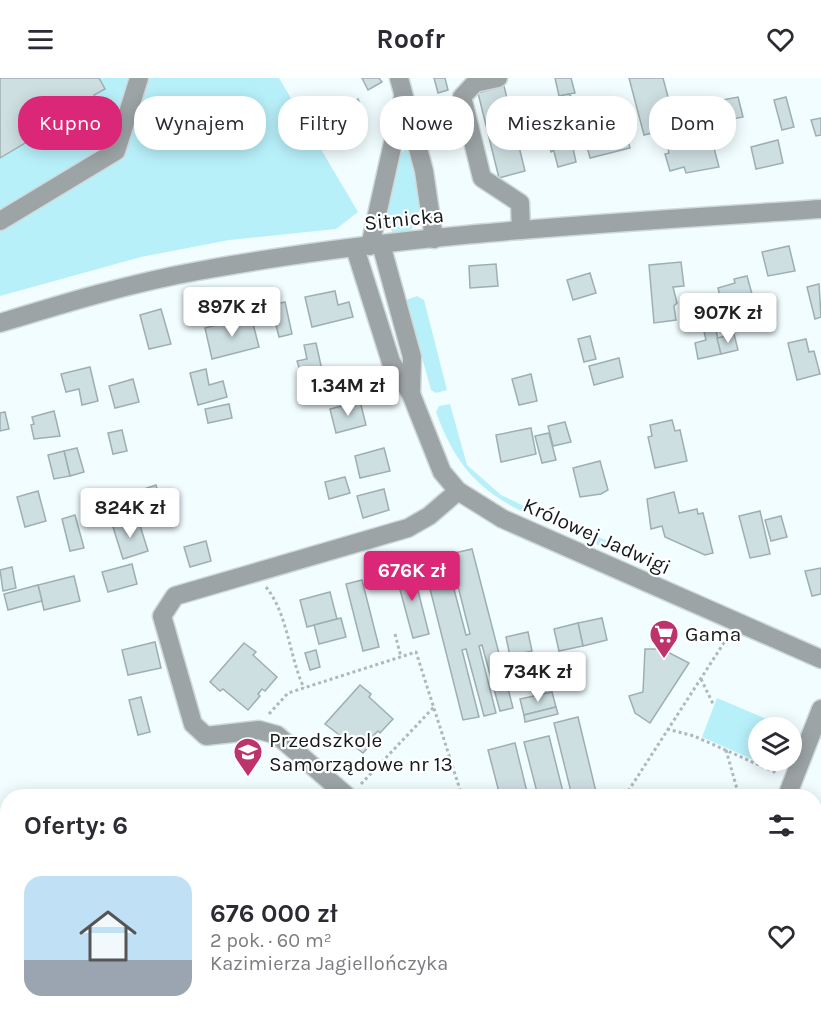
<!DOCTYPE html>
<html lang="pl">
<meta charset="utf-8">
<style>
:root{--surface:#fff;--page:#f2f2f3;--text:#2b2b33;--muted:#7c7c81;--line:#e1e1e2;--accent:#db2777}
body{margin:0;font-family:Karla,sans-serif;background:var(--page);color:var(--text);height:100vh;display:flex;flex-direction:column;font-size:22px;white-space:nowrap}
*{box-sizing:border-box;margin:0}
p{font-size:20px;color:var(--muted)}
.icon{flex:none;width:33px;height:33px;fill:none;stroke:currentColor;stroke-width:2;stroke-linecap:round;stroke-linejoin:round}
.map{position:relative;flex:1;overflow:hidden}
.sheet{position:absolute;left:0px;top:711px;width:822px;height:236px;display:flex;flex-direction:column;background:var(--surface);border-radius:24px 24px 0 0;box-shadow:0 3px 15px #0003}
.sheet>*{flex:none}
.top-card{position:absolute;left:18px;top:18px;width:786px;height:54px;display:flex;gap:12px}
.controls{position:absolute;left:748px;top:639px;display:grid;gap:12px}
.controls a{display:grid;place-items:center;width:54px;height:54px;border-radius:50%;background:var(--surface);box-shadow:0 3px 15px #0003;font-size:30px}
.price{position:absolute;translate:-50% -51px;padding:0 14px;border-radius:6px;background:#fff;color:#222;font-size:20px;line-height:39px;filter:drop-shadow(0 2px 3px #0008)}
.price::after{content:'';position:absolute;left:50%;top:36px;width:18px;height:14px;margin-left:-9px;background:inherit;clip-path:polygon(0 0,100% 0,50% 100%)}
.price.active{background:var(--accent);color:#fff}
ul{padding:0;list-style:none}
li{display:flex;align-items:center;gap:18px;height:150px;padding:0 24px}
li+li{border-top:2px solid var(--line)}
li span{display:grid;place-items:center;flex:none;width:168px;height:120px;border-radius:18px;color:#555}
li>.icon{margin-inline-start:auto}
span .icon{width:72px;height:72px;fill:#fffc;stroke-width:1}
li b{font-size:26px}
h2{display:flex;justify-content:space-between;align-items:center;height:72px;padding:0 24px;font-size:26px}
.pill{padding:0 21px;border-radius:24px;background:var(--surface);box-shadow:0 3px 15px #0003;font-size:21px;line-height:54px}
.pill.active{background:var(--accent);color:#fff}
header{display:flex;justify-content:space-between;align-items:center;height:78px;padding:0 24px;background:var(--surface);font-size:27px;font-weight:700}
.map>svg:first-child{display:block}
</style>
<header><svg class="icon" aria-label="menu" viewBox="0 0 24 24"><path d="M4 6h16M4 12h16M4 18h16"/></svg>Roofr<svg class="icon" aria-label="heart" viewBox="0 0 24 24"><path d="M12 20l-8-8c-3-5 5-10 8-4 3-6 11-1 8 4z"/></svg></header>
<div class="map">
<svg width="821" height="946" viewBox="0 0 821 946">
<rect width="100%" height="100%" fill="#f2fdff"/>
<!-- green -->
<g fill="#b8f0fa">
<polygon points="0,0 279,0 358,134 336,151 229,162 141,179 0,218"/>
<path d="M405 71 408 73C415 100 429 129 410 153L393 156 386 141 401 75Z"/>
<polygon points="417,218 424,222 447,312 436,315 431,312 406,222"/>
<path d="M450 326 467 387 501 417 528 430 521 433C474 409 454 383 436 334L439 328Z"/>
<polygon points="580,451 631,473 631,476 624,479 581,459"/>
<polygon points="717,620 785,649 759,650 759,682 777,683 774,691 702,659"/>
</g>
<!-- building -->
<g fill="#cedfe2" stroke="#9eafb2" stroke-width="1.5">
<polygon points="0,0 99,0 105,11 94,17 97,22 90,28 102,49 88,58 74,36 0,80"/>
<polygon points="362,0 379,0 382,4 368,12"/>
<polygon points="434,0 445,0 448,12 438,15"/>
<polygon points="555,0 571,0 575,15 559,18"/>
<polygon points="629,0 663,0 676,49 644,57"/>
<polygon points="504,8 525,93 499,100 478,15"/>
<polygon points="569,16 574,22 581,50 579,55 570,58 559,18"/>
<polygon points="738,19 743,39 727,42 722,22"/>
<polygon points="786,19 794,49 782,52 774,22"/>
<polygon points="358,21 363,32 336,45 331,35"/>
<polygon points="561,26 571,61 552,66 553,73 551,74 545,49 548,44 544,30"/>
<polygon points="821,40 821,57 816,58 811,42"/>
<polygon points="625,51 630,70 590,80 585,61"/>
<polygon points="710,55 719,89 686,95 684,89 670,93 665,76 669,75 667,66"/>
<polygon points="571,61 576,84 558,89 552,66"/>
<polygon points="778,62 783,85 756,91 751,69"/>
<polygon points="789,168 795,193 768,198 762,174"/>
<polygon points="681,184 684,208 673,209 677,225 674,228 676,242 654,245 649,187"/>
<polygon points="496,186 498,208 470,210 469,188"/>
<polygon points="590,195 596,215 573,222 567,202"/>
<polygon points="747,198 755,227 736,232 737,236 725,240 718,210 735,205 734,201"/>
<polygon points="819,206 821,239 815,241 807,209"/>
<polygon points="335,213 338,227 349,224 353,239 312,249 305,219"/>
<polygon points="285,224 292,256 279,259 271,227"/>
<polygon points="161,231 171,266 149,271 140,237"/>
<polygon points="712,233 721,276 698,281 695,265 706,262 700,236"/>
<polygon points="251,238 259,269 212,281 205,250"/>
<polygon points="734,256 738,272 721,276 717,260"/>
<polygon points="590,258 596,281 584,284 578,261"/>
<polygon points="806,261 809,274 814,273 820,296 797,302 788,265"/>
<polygon points="316,265 322,292 326,291 329,301 304,305 297,283 307,281 304,267"/>
<polygon points="619,280 623,299 594,307 589,288"/>
<polygon points="90,289 98,323 82,327 79,311 66,314 61,296"/>
<polygon points="206,291 209,307 223,303 227,319 198,327 190,295"/>
<polygon points="531,296 537,323 519,327 512,301"/>
<polygon points="133,301 139,324 115,330 109,308"/>
<polygon points="360,323 366,347 336,355 330,331"/>
<polygon points="229,326 232,340 208,345 205,331"/>
<polygon points="54,333 60,358 34,361 31,347 34,346 32,339"/>
<polygon points="5,334 9,351 0,353 0,335"/>
<polygon points="672,342 675,353 680,352 687,383 655,390 648,359 652,358 650,347"/>
<polygon points="565,344 571,364 553,368 548,348"/>
<polygon points="531,350 536,376 501,384 496,357"/>
<polygon points="122,352 127,373 113,376 108,355"/>
<polygon points="549,355 556,382 542,385 535,358"/>
<polygon points="77,370 84,394 70,398 64,373"/>
<polygon points="384,370 390,393 360,400 355,378"/>
<polygon points="64,373 70,398 54,401 48,377"/>
<polygon points="600,383 608,412 601,416 580,419 573,390"/>
<polygon points="345,399 350,415 329,421 325,404"/>
<polygon points="156,407 165,438 153,442 144,411"/>
<polygon points="384,411 389,432 363,440 357,418"/>
<polygon points="38,413 46,443 25,449 17,419"/>
<polygon points="674,414 679,435 697,431 698,436 703,435 713,475 705,477 665,459 662,448 651,451 647,421"/>
<polygon points="760,433 770,476 750,480 739,438"/>
<polygon points="75,437 84,470 70,473 62,441"/>
<polygon points="781,438 787,459 771,463 765,442"/>
<polygon points="138,441 148,473 123,481 113,449"/>
<polygon points="206,463 211,483 190,489 184,469"/>
<polygon points="472,471 513,630 500,633 482,567 479,568 496,635 484,638 466,571 462,572 479,639 463,642 423,483 445,477 466,557 470,556 450,476"/>
<polygon points="132,486 137,506 108,514 102,494"/>
<polygon points="12,489 16,510 3,513 0,492"/>
<polygon points="412,489 429,556 413,560 395,493"/>
<polygon points="821,490 821,516 812,518 805,493"/>
<polygon points="74,498 80,523 44,532 38,507"/>
<polygon points="362,502 379,569 363,573 346,506"/>
<polygon points="38,507 42,523 8,532 4,516"/>
<polygon points="330,514 337,541 307,549 300,522"/>
<polygon points="341,540 346,559 319,566 314,547"/>
<polygon points="602,540 607,562 583,568 578,545"/>
<polygon points="578,545 583,568 559,573 554,551"/>
<polygon points="528,554 532,573 510,578 506,559"/>
<polygon points="155,564 161,590 128,597 122,572"/>
<polygon points="244,565 256,574 253,577 277,599 265,613 262,611 258,616 260,618 248,632 223,611 220,613 210,604"/>
<polygon points="645,571 662,571 689,585 650,645 635,635 629,618 643,614"/>
<polygon points="316,572 320,589 310,592 305,575"/>
<polygon points="360,607 371,616 369,619 393,641 380,655 378,653 373,658 376,661 363,675 325,646"/>
<polygon points="552,614 556,629 524,637 520,621"/>
<polygon points="141,619 150,654 138,657 129,622"/>
<polygon points="556,629 558,636 525,644 524,637"/>
<polygon points="578,639 597,718 572,718 554,645"/>
<polygon points="549,658 564,718 538,718 524,664"/>
<polygon points="515,665 528,718 500,718 488,672"/>
<polygon points="821,806 821,870 814,885 814,820"/>
<polygon points="0,821 7,849 0,851"/>
<polygon points="8,896 8,920 5,921 0,898"/>
<polygon points="244,939 330,939 327,946 289,946 280,942 278,946 241,946"/>
<polygon points="578,939 581,941 610,939 607,946 575,946"/>
</g>
<g fill="none" stroke-linecap="round" stroke-linejoin="round">
<!-- minor casing -->
<g stroke="#cfd9db" stroke-width="21">
<g id="minor">
<polyline points="399,0 424,93 434,161"/>
<polyline points="498,0 475,5 462,19 482,100 520,125 521,152"/>
<polyline points="0,143 116,73 139,0"/>
<polyline points="381,166 412,279 411,316"/>
<polyline points="370,168 403,20"/>
<polyline points="355,170 391,284 411,316 442,394 458,413 503,441 821,581"/>
<path d="M0 245C65 225 131 205 198 193 403 155 613 145 821 131"/>
<polyline points="347,718 277,657 259,652 206,658 193,646 162,538 175,518 408,450 429,438 458,413"/>
<polyline points="787,718 821,631"/>
<polyline points="461,939 468,946"/>
<polyline points="746,939 762,946"/>
<polyline points="76,946 123,942 156,946"/>
</g>
</g>
<!-- path -->
<g stroke="#afb8ba" stroke-width="3" stroke-dasharray="3 3" stroke-linecap="butt">
<path d="M266 509C288 536 289 578 304 610"/>
<polyline points="395,556 401,579"/>
<polyline points="701,601 714,628"/>
<polyline points="269,636 288,615 416,574 462,718"/>
<polyline points="667,651 694,658 777,695"/>
<polyline points="726,672 739,718"/>
<polyline points="361,706 434,629"/>
<polyline points="625,718 727,560"/>
<polyline points="814,785 821,788"/>
<polyline points="814,935 821,922"/>
<polyline points="629,946 632,939"/>
<polyline points="809,946 812,939"/>
</g>
<!-- minor -->
<use href="#minor" stroke="#9da4a6" stroke-width="18"/>
</g>
<!-- icons -->
<defs>
<g id="supermarket-pin" transform="scale(1.5)"><path d="M0 17L-7.5 6A9.5 9.5 0 1 1 7.5 6Z" fill="#bd336c" stroke="#fff"/><path d="M-6-5.5h2.5l.6 2H6L4.5 2H-2.5L-4.4-4H-6ZM-1.5 3.2a1.3 1.3 0 1 0 .1 0ZM3 3.2a1.3 1.3 0 1 0 .1 0Z" fill="#fff"/></g>
<g id="school-pin" transform="scale(1.5)"><path d="M0 17L-7.5 6A9.5 9.5 0 1 1 7.5 6Z" fill="#bd336c" stroke="#fff"/><path d="M0-5L7-2L0 1L-7-2ZM-4 1L0 2.5L4 1V4Q0 6-4 4Z" fill="#fff"/></g>
</defs>
<g fill-rule="evenodd">
<use href="#supermarket-pin" x="664" y="556"/>
<use href="#school-pin" x="248" y="674"/>
</g>
<g text-anchor="middle" stroke-width="4.5" stroke-linejoin="round" paint-order="stroke">
<!-- street labels -->
<g font-size="21" fill="#151b1c" stroke="#fff">
<text transform="translate(404 141) rotate(-6)" y="7">Sitnicka</text>
<text transform="translate(597 458) rotate(24)" y="7">Królowej Jadwigi</text>
</g>
<!-- poi labels -->
<g font-size="21" fill="#151b1c" stroke="#fff" text-anchor="start">
<text x="685" y="563">Gama</text>
<text x="269" y="669">Przedszkole<tspan x="269" dy="24">Samorządowe nr 13</tspan></text>
</g>
</g>
</svg>
<div class="controls">
<a><svg class="icon" aria-label="layers" viewBox="0 0 24 24"><path d="M12 4l9 5-9 5-9-5zM3 14l9 5 9-5"/></svg></a>
</div>
<b class="price" style="left:232px;top:260px">897K zł</b>
<b class="price" style="left:728px;top:266px">907K zł</b>
<b class="price" style="left:348px;top:339px">1.34M zł</b>
<b class="price" style="left:130px;top:461px">824K zł</b>
<b class="price active" style="left:412px;top:524px">676K zł</b>
<b class="price" style="left:538px;top:625px">734K zł</b>
<div class="top-card">
<a class="pill active">Kupno</a>
<a class="pill">Wynajem</a>
<a class="pill">Filtry</a>
<a class="pill">Nowe</a>
<a class="pill">Mieszkanie</a>
<a class="pill">Dom</a>
</div>
<section class="sheet">
<h2>Oferty: 6<svg class="icon" aria-label="filters" viewBox="0 0 24 24"><path d="M4 7h16M4 17h16"/><circle cx="9" cy="7" r="2"/><circle cx="15" cy="17" r="2"/></svg></h2>
<ul>
<li><span style="background:linear-gradient(#bfe0f5 70%,#9aa5b1 0)"><svg class="icon" aria-label="home" viewBox="0 0 24 24"><path d="M3 11l9-7 9 7M6 9v11h12V9"/></svg></span><div><b>676 000 zł</b><p>2 pok. · 60 m²</p><p>Kazimierza Jagiellończyka</p></div><svg class="icon" aria-label="heart" viewBox="0 0 24 24"><path d="M12 20l-8-8c-3-5 5-10 8-4 3-6 11-1 8 4z"/></svg></li>
</ul>
</section>
</div>
